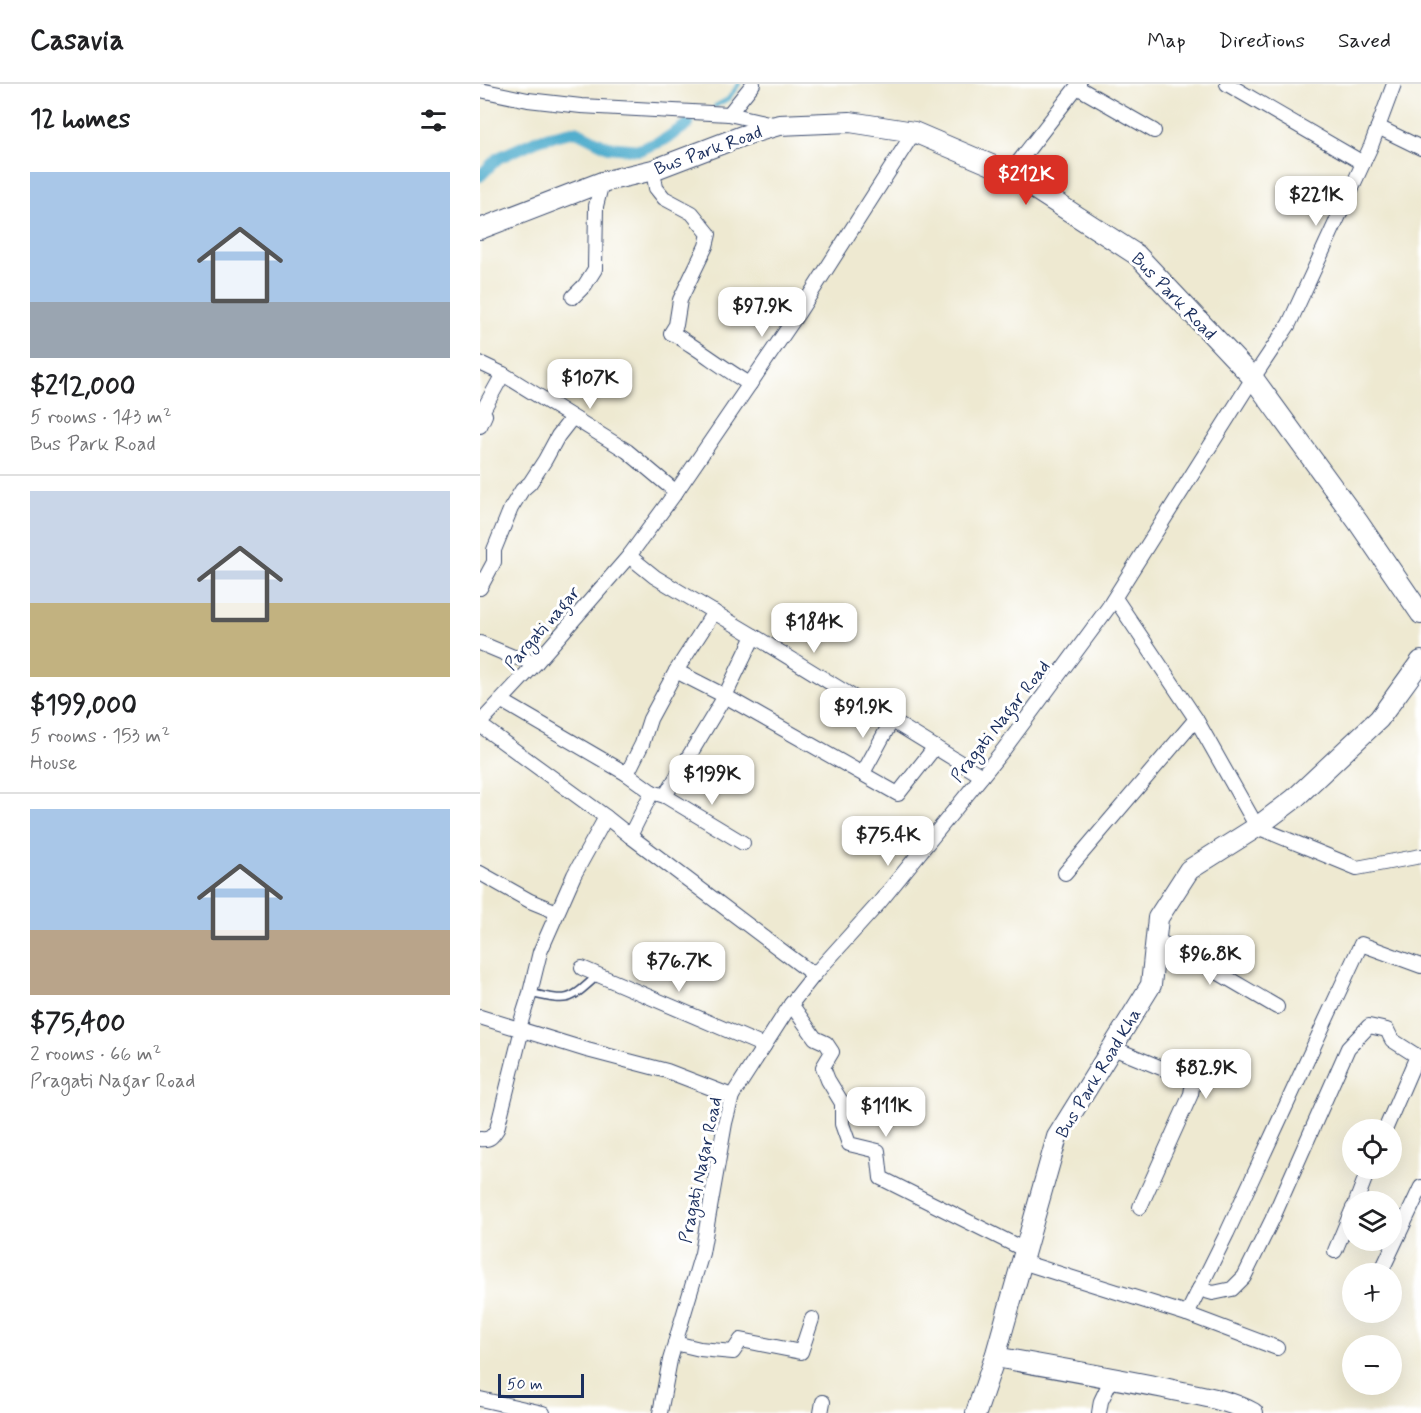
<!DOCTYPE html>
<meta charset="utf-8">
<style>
:root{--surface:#fff;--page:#f6f6f6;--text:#202124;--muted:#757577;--line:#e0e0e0;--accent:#d93025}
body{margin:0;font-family:Mynerve,sans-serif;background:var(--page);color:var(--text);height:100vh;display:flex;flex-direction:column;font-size:22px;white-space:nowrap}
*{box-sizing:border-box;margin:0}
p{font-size:20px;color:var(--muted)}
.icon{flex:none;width:33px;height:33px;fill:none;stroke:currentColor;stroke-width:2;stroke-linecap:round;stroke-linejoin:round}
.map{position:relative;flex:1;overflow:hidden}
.sheet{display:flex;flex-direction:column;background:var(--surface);width:480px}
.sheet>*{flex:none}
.controls{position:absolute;left:862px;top:1035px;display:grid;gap:12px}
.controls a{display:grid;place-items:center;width:60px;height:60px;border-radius:50%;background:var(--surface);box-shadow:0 6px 24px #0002;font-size:30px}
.scale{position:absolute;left:18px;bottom:15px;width:86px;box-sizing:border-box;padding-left:6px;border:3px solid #1b2f5e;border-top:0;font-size:16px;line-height:21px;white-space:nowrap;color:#1b2f5e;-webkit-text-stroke:4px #fff;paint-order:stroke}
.price{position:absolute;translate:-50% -51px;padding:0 14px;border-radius:12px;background:#fff;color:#222;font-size:20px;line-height:39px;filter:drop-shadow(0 2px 3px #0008)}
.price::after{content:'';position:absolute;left:50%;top:36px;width:18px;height:14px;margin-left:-9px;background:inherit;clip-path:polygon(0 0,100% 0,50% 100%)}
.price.on{background:var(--accent);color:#fff}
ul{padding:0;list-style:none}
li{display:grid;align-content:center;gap:12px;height:318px;padding:0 30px}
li+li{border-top:2px solid var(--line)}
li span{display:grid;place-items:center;height:186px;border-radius:0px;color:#555}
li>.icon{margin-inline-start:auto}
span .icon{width:108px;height:108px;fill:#fffc;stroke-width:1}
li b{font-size:26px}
h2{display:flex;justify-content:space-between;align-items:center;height:72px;padding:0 30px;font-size:26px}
header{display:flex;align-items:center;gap:36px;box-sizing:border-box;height:84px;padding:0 30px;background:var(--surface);border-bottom:2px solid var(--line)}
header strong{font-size:28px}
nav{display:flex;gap:33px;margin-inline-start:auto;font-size:21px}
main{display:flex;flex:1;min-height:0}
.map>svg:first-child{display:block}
</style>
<header>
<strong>Casavia</strong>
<nav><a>Map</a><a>Directions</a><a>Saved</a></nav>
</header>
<main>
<section class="sheet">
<h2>12 homes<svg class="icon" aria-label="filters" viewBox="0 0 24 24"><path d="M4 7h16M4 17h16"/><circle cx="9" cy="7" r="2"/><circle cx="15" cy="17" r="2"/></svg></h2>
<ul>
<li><span style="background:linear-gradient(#a9c7e8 70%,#9aa5b1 0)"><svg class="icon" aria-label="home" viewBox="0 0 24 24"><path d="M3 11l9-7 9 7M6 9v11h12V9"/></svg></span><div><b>$212,000</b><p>5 rooms · 143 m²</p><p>Bus Park Road</p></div></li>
<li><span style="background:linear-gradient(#c9d6e8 60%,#c2b280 0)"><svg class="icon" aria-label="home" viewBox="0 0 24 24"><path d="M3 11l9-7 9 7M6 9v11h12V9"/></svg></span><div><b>$199,000</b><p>5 rooms · 153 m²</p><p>House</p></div></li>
<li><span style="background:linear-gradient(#a9c7e8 65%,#b9a48a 0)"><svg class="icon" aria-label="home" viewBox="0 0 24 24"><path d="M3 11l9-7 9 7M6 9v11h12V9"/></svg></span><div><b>$75,400</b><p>2 rooms · 66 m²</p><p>Pragati Nagar Road</p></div></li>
</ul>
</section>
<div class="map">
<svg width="941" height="1329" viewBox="0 0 941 1329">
<rect width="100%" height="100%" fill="#fff"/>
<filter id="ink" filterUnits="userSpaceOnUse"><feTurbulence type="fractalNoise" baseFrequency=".0167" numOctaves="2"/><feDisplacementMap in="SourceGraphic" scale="12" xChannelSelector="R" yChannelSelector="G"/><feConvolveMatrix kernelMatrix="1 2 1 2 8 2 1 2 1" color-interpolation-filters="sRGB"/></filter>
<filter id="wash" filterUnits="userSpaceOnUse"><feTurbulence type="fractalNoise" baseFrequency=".008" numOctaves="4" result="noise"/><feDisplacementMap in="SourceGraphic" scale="24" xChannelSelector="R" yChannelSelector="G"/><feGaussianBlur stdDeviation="1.35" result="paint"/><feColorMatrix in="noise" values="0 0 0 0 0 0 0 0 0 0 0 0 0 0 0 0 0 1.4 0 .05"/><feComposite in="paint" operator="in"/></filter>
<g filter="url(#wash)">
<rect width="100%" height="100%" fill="#eee9d1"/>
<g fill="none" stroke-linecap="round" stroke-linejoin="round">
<!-- stream -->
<polyline stroke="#4daccc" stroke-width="4" points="235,22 248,15 259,0"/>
<!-- canal -->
<polyline stroke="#4daccc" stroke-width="12" points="0,92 18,74 60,55 96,47 128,63 159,66 184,56 208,40"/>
</g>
</g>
<g filter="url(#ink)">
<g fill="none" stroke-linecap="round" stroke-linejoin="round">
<!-- lane casing -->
<g stroke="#3b4b6f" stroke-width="10">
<path id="lane" d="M50 909C90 918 88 918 118 891"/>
</g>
<!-- street casing -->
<g stroke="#3b4b6f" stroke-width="16">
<g id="street">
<polyline points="747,0 883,79"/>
<polyline points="597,3 674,47"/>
<polyline points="0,6 48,16 101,22 249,30 297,41"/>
<polyline points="249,30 273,0"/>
<polyline points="898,43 941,64"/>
<path d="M173 86 176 104 184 114 212 129 229 150 226 162 200 216 196 241 191 249C199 252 204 257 211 261 231 274 249 288 270 300"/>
<polyline points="530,89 599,0"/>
<polyline points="93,213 105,201 115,185 116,122 122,98"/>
<polyline points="0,279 23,290 147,367 196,408"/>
<polyline points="0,342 5,331 2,328 23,290"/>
<polyline points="149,472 175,493 274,552 502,692"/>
<polyline points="0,504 14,478 14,466 31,424 42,406 50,399 65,376 78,352 92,334"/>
<polyline points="635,514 716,635 777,743 877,784 941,772"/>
<polyline points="0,559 31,572 56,579"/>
<polyline points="196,587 245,612 418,710 455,663"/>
<polyline points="22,617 147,690 172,708 150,752"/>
<polyline points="0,639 56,579 149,472 196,408 319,228 434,48"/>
<polyline points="0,641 126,733 150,752 334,891"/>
<polyline points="383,689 412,636"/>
<polyline points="147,690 162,660 170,635 196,587 234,528"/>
<polyline points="172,708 185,712 245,612 274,552"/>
<polyline points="185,712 263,759"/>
<polyline points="0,789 50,817 77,828"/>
<polyline points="585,789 716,635"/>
<polyline points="676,856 715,875 797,923"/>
<polyline points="102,884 284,962"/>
<polyline points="311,920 335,954 346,959 352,968 343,983 348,996 362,1019 362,1040 369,1060 398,1067 401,1094 545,1166"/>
<polyline points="0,933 107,966 187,987 252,1012"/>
<polyline points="39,944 50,909 60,868 94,791 126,733"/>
<polyline points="633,964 713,997 711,1010 660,1123"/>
<path d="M0 1055C10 1056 12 1053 17 1045L42 945"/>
<polyline points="876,1118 889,1084"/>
<polyline points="855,1167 873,1124"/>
<polyline points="542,1178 707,1230 797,1264"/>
<polyline points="900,1190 941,1103"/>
<polyline points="719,1205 733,1209 752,1205 764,1193 792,1136 868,964 889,942 907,946 912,956 937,972 905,1046"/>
<polyline points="707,1230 747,1149 881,860 941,882"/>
<polyline points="195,1259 220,1265 253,1268 261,1256 321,1268 332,1235"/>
<polyline points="0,1315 63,1329"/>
<polyline points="180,1329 190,1276 222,1169 245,1039 252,1012 311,920 334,891 399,819 524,665 628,524 773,294 809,240 891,62 914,0"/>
<polyline points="341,1329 343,1318"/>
<polyline points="619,1329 621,1317 632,1294"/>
</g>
</g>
<!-- secondary casing -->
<g stroke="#3b4b6f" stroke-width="22">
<g id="secondary">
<polyline points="0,145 122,98 173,86 262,52 299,41 370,38 434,48 530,89 657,171 773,294 878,438 941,530"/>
<path d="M515 1273C572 1283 628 1293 684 1304 713 1311 746 1314 773 1329"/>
<polyline points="496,1329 515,1273 577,1053 671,901 678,834 709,786 777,743 814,715 899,635 941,577"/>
</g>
</g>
<!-- lane -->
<use href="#lane" stroke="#fff" stroke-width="7"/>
<!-- street -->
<use href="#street" stroke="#fff" stroke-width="14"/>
<!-- secondary -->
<use href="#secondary" stroke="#fff" stroke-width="20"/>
</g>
</g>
<g text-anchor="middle" stroke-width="6" stroke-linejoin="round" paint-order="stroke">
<!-- street labels -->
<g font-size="18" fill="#1b2f5e" stroke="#fff">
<text transform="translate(228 66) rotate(-20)" y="6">Bus Park Road</text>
<text transform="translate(694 212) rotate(46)" y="6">Bus Park Road</text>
<text transform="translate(62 544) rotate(-49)" y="6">Pargati nagar</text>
<text transform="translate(520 637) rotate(-52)" y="6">Pragati Nagar Road</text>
<text transform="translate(618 989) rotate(-59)" y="6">Bus Park Road Kha</text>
<text transform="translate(220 1086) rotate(-78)" y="6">Pragati Nagar Road</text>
</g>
</g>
</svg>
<div class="controls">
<a><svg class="icon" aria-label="locate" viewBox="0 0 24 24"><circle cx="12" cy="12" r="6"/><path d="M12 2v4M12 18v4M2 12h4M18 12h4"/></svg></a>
<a><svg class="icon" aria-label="layers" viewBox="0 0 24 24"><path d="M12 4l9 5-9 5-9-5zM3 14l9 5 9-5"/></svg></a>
<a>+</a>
<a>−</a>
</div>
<div class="scale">50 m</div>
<b class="price on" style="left:546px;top:122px">$212K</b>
<b class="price" style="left:836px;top:143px">$221K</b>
<b class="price" style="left:282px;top:254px">$97.9K</b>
<b class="price" style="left:110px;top:326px">$107K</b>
<b class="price" style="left:334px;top:570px">$184K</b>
<b class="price" style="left:383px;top:655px">$91.9K</b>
<b class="price" style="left:232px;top:722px">$199K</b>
<b class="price" style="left:408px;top:783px">$75.4K</b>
<b class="price" style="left:730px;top:902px">$96.8K</b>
<b class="price" style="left:199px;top:909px">$76.7K</b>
<b class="price" style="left:726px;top:1016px">$82.9K</b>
<b class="price" style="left:406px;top:1054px">$111K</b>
</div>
</main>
